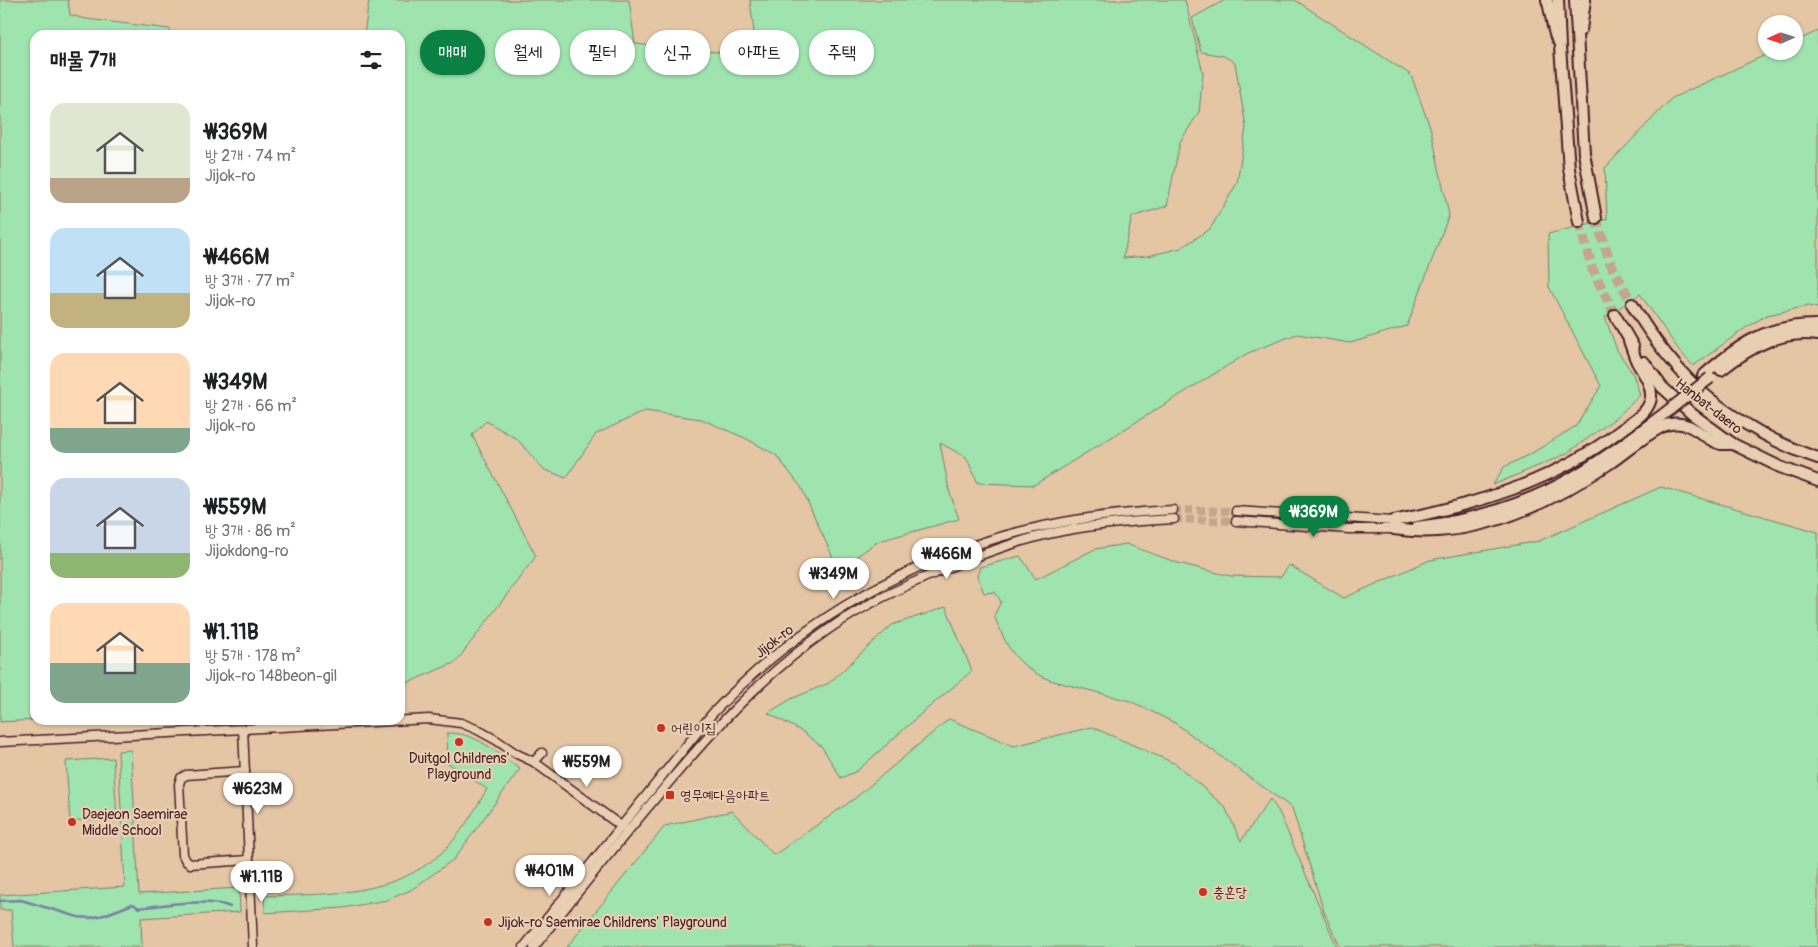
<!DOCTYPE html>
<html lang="ko">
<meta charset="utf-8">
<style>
:root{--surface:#fff;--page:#f6f6f6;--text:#202124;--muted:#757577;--accent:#0b8043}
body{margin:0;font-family:Pangolin,"Poor Story",sans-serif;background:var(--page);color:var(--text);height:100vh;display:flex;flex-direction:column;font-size:19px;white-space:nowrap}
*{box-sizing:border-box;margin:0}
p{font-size:16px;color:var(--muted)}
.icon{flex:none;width:28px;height:28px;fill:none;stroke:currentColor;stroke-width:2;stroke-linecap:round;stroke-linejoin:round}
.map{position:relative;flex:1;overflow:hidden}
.sheet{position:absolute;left:30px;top:30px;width:375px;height:695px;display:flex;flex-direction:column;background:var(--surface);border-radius:15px;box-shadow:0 1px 4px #0004}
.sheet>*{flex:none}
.top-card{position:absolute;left:420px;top:30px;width:475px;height:45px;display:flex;gap:10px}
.needle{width:32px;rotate:267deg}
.controls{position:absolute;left:1758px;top:15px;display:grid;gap:10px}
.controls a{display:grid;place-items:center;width:45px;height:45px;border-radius:50%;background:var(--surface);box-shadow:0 1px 4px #0004;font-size:25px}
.price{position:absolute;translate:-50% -42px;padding:0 11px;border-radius:18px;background:#fff;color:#222;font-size:16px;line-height:32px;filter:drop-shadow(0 1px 2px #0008)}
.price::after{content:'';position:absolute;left:50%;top:30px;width:15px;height:11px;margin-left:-8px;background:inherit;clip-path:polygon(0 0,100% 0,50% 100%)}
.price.on{background:var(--accent);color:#fff}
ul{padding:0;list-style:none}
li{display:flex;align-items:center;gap:15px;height:125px;padding:0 20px}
li span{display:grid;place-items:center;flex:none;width:140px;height:100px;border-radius:15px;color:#555}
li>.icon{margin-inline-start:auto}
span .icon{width:60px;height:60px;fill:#fffc;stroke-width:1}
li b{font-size:21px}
h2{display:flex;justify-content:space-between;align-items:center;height:60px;padding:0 20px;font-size:21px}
.tag{padding:0 18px;border-radius:22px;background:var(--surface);box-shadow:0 1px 4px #0004;font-size:18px;line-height:45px}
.tag.on{background:var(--accent);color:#fff}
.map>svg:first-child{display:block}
</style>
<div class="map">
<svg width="1818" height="947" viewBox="0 0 1818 947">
<rect width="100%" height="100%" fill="#e4c6a5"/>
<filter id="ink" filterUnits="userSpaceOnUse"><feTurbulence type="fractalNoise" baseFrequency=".02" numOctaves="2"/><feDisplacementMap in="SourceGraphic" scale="10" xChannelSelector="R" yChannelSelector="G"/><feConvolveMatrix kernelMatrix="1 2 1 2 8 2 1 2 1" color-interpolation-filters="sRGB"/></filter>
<g filter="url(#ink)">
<!-- green -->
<g fill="#9fe3af" stroke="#74816d">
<polygon points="0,0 68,0 70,15 86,19 170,29 170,35 35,35 35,720 0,722"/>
<polygon points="369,0 629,0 635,44 757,56 750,0 1185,0 1203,73 1199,112 1180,142 1167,206 1132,217 1123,258 1148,256 1181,248 1210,229 1237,183 1246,127 1235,63 1224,56 1201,52 1192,18 1225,0 1295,0 1411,75 1431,130 1449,215 1407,326 1350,343 1297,334 1248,353 1034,485 978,483 966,457 940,443 949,490 959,519 879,541 838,569 801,487 776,455 747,439 701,419 645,411 596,434 566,478 543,469 517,439 486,421 472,435 536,556 456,662 400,686 400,35 364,35"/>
<polygon points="1818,31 1818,308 1808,306 1767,315 1747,327 1693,366 1678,349 1640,294 1605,317 1617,350 1633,374 1640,395 1617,417 1566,454 1493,485 1504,467 1532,453 1576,426 1601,386 1549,287 1548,234 1607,219 1605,168 1672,98 1774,51 1794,51 1794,42"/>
<path d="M1661 487 1818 532V947H1340L1324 912 1292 808 1175 723 1130 701 1050 680C1017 667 1006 647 994 615L1001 602 995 592 984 593 977 576 980 567 1020 556 1036 579 1095 549 1126 544 1178 563 1230 576 1281 577 1289 565 1344 598 1430 560 1539 541Z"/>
<polygon points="946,607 972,671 921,714 857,771 841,778 822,747 803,732 768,713 791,699 829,683 892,625"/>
<polygon points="949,719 1014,746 1092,727 1176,764 1225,807 1241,841 1270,799 1279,812 1337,947 567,947 665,826 732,811 774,855 854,799"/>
<path d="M447 733C477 732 496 753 520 769L454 859 411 890 387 900 343 908 265 913 264 896C330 894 403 897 451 843 465 827 476 808 487 789L448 763Z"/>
<polygon points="131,750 139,894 239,888 240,912 141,918 142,947 14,947 11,910 0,910 0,895 125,887 118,751"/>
<polygon points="113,758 117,818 70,821 66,761"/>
</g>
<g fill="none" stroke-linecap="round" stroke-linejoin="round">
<!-- stream -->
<path stroke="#7881a2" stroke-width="2.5" d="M0 901 21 900 78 917 90 918 104 915 133 904 139 908C162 905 211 898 230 907"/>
<!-- minor-tunnel -->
<g stroke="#c5a58d" stroke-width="8" stroke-dasharray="8 4" stroke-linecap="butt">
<polyline points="1173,510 1236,511"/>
<polyline points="1174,519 1236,521"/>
</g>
<!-- major-tunnel -->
<g stroke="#c5a58d" stroke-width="10" stroke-dasharray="10 5" stroke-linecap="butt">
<polyline points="1596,218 1610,262 1632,304"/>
<polyline points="1579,222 1592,268 1615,315"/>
</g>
<!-- minor casing -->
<g stroke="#4a1f2b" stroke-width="11">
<g id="minor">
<polyline points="1236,511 1393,521"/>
<polyline points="1236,521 1349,529 1394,529"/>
<polyline points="243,729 253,947"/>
<polyline points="0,742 429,719 461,723 476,729 496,740 517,754 534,762 625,829"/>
<polyline points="534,762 542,753"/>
<polyline points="245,771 186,775 181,778 179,784 183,855 186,861 190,864 249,860"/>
<path d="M524 947 712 714C805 615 930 546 1064 522 1101 515 1137 512 1173 510"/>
<path d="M534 947C575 895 617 844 659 794 710 733 763 674 829 629 865 604 903 586 943 570 981 554 1021 539 1062 531 1099 524 1136 521 1174 519"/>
</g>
</g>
<!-- major casing -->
<g stroke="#4a1f2b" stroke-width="14">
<g id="major">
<path d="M1547 0C1552 14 1551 25 1557 40"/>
<polyline points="1558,0 1560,47 1569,169 1579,222"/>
<polyline points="1575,0 1584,153 1596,218"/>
<polyline points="1581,30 1585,0"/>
<path d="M1632 304C1651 337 1680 375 1710 399 1739 422 1782 447 1818 458"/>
<polyline points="1615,315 1633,346"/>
<polyline points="1644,362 1662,387 1692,414 1733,444 1780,467 1818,481"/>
<path d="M1721 370C1749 348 1781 329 1818 335"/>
<path d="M1703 376C1739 344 1768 324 1818 325"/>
<path d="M1393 521C1477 504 1552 483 1621 430 1632 422 1650 412 1651 397 1652 384 1643 373 1637 362 1634 356 1632 348 1629 341"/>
<path d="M1417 527C1471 521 1528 504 1575 476 1607 457 1636 435 1665 413"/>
<path d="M1394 529C1470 541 1548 505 1610 463 1624 454 1655 426 1670 424 1694 420 1703 440 1721 444 1725 444 1729 444 1733 444"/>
</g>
</g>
<!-- minor -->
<use href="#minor" stroke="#e9cfb1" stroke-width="8"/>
<!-- major -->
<use href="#major" stroke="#e9cfb1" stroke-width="10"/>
<!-- major-bridge casing -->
<g stroke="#4a1f2b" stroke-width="14" stroke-linecap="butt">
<polyline id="major-bridge" points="1665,413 1710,378"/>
</g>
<!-- major-bridge -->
<use href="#major-bridge" stroke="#e9cfb1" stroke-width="10"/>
</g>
</g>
<!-- markers -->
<g fill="#c8321e" stroke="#e9cfb1" stroke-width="2">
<circle cx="661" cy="728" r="5"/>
<circle cx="459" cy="742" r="5"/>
<rect x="665" y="790" width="10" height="10" rx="2.5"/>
<circle cx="72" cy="822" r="5"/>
<circle cx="1203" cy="892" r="5"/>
<circle cx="488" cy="922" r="5"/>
</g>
<g text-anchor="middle" stroke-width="4.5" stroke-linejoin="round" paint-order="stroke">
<!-- street labels -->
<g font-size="14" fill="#4a1f2b" stroke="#e9cfb1">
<text transform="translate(1709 406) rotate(38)" y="5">Hanbat-daero</text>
<text transform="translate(774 641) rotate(-38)" y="5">Jijok-ro</text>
</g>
<!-- poi labels -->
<g font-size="14" fill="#4a1f2b" stroke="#e9cfb1" text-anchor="start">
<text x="671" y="733">어린이집</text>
<text x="459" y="763" text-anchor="middle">Duitgol Childrens'<tspan x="459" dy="16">Playground</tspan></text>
<text x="680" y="800">영무예다음아파트</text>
<text x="82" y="819">Daejeon Saemirae<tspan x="82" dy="16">Middle School</tspan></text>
<text x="1213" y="897">충혼당</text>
<text x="498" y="927">Jijok-ro Saemirae Childrens' Playground</text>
</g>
</g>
</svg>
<div class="controls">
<a><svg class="needle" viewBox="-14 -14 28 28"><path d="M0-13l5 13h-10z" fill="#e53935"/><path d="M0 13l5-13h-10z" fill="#757577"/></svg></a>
</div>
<b class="price on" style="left:1314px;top:538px">₩369M</b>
<b class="price" style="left:947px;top:580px">₩466M</b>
<b class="price" style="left:834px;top:600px">₩349M</b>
<b class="price" style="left:587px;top:788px">₩559M</b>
<b class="price" style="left:258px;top:815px">₩623M</b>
<b class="price" style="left:550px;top:897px">₩401M</b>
<b class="price" style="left:262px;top:903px">₩1.11B</b>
<div class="top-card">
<a class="tag on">매매</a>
<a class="tag">월세</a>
<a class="tag">필터</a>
<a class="tag">신규</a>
<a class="tag">아파트</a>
<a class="tag">주택</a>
</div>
<section class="sheet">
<h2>매물 7개<svg class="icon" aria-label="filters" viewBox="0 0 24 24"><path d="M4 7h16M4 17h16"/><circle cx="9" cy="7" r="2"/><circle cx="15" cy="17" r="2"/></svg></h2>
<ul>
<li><span style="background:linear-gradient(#dfe7d0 75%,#b9a48a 0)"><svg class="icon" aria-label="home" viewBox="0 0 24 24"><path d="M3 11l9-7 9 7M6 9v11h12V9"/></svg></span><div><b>₩369M</b><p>방 2개 · 74 m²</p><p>Jijok-ro</p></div></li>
<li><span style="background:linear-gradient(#bfe0f5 65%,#c2b280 0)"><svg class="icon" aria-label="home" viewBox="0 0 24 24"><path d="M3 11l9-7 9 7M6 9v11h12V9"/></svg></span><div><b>₩466M</b><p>방 3개 · 77 m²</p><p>Jijok-ro</p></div></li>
<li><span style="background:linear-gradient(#ffd9b3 75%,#7fa58c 0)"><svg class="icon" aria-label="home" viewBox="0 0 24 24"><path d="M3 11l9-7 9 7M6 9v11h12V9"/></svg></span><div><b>₩349M</b><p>방 2개 · 66 m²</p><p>Jijok-ro</p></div></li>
<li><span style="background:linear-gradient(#c9d6e8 75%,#8fb573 0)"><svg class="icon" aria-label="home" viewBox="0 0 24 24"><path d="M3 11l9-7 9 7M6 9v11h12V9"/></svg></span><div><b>₩559M</b><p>방 3개 · 86 m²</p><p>Jijokdong-ro</p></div></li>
<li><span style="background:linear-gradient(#ffd9b3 60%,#7fa58c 0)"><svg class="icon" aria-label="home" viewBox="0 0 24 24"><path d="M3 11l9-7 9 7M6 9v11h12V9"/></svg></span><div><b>₩1.11B</b><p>방 5개 · 178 m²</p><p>Jijok-ro 148beon-gil</p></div></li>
</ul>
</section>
</div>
